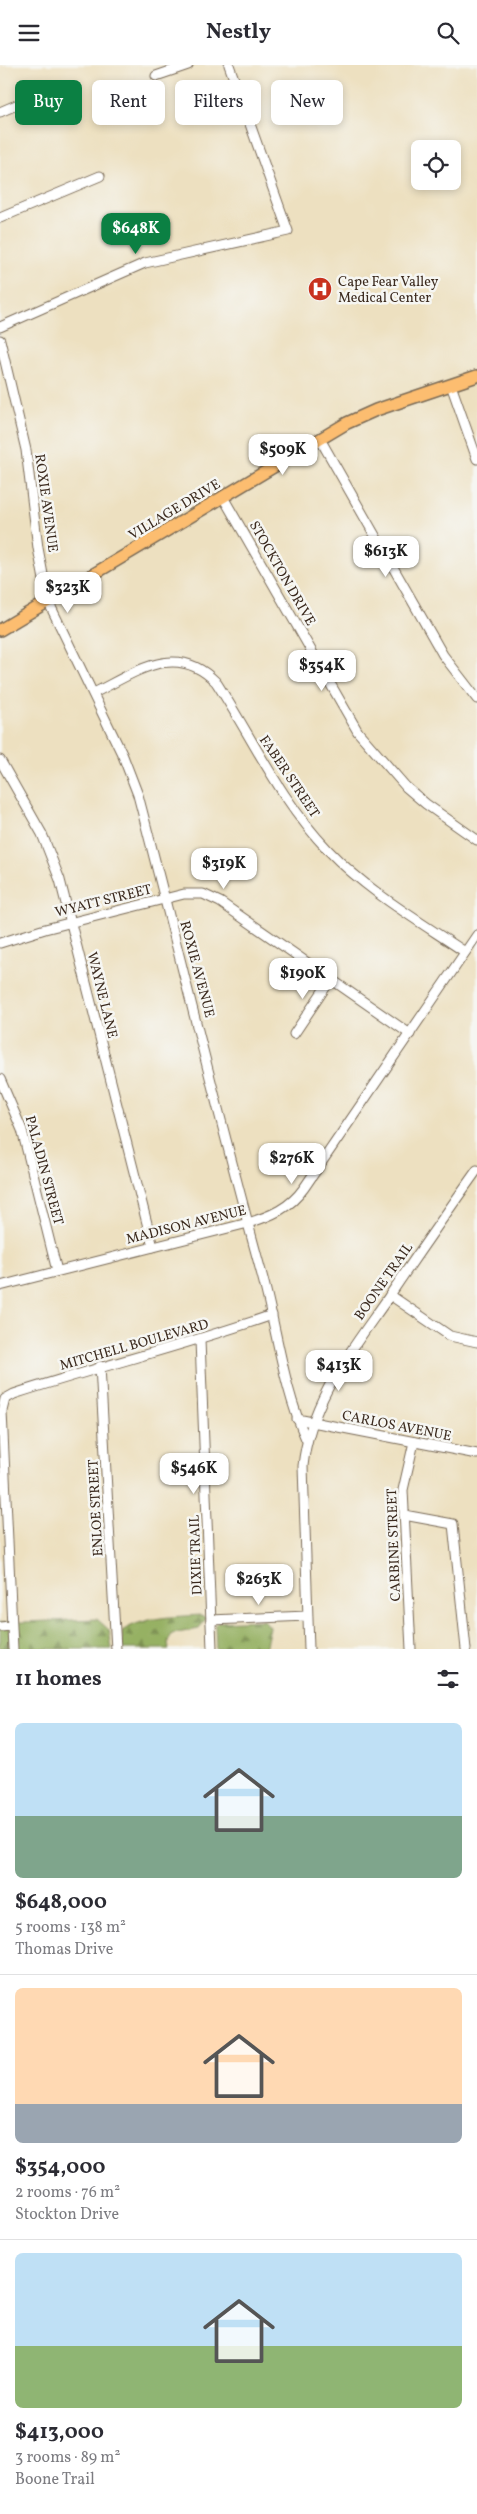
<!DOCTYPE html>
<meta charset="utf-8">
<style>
:root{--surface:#fff;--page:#f2f2f3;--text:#2b2b33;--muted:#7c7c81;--line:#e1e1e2;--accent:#0b8043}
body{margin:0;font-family:Vollkorn,serif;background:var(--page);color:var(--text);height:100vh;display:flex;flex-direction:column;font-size:19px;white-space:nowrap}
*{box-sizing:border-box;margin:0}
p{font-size:16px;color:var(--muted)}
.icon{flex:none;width:28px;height:28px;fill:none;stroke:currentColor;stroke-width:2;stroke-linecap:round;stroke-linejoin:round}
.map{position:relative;height:1584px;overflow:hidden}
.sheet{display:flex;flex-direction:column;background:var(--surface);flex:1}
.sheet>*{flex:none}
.banner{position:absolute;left:15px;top:15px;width:448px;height:45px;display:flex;gap:10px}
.tools{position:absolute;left:411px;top:75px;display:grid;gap:10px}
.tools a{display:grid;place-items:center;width:50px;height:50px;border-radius:8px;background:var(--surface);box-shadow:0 2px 8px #0003;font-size:25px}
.price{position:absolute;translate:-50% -42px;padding:0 11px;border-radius:10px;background:#fff;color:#222;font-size:16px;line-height:32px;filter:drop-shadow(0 1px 2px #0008)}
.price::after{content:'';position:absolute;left:50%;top:30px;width:15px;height:11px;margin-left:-8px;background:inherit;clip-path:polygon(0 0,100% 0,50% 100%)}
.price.on{background:var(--accent);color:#fff}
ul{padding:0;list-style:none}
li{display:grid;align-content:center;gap:10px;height:265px;padding:0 15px}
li+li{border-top:1px solid var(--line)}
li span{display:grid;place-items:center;height:155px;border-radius:8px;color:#555}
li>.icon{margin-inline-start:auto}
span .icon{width:90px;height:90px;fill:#fffc;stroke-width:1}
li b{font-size:21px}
h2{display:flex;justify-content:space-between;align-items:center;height:60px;padding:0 15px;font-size:21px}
.chip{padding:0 18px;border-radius:8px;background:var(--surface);box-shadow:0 2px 8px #0003;font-size:18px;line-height:45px}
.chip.on{background:var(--accent);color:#fff}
header{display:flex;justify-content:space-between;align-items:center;height:65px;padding:0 15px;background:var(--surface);font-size:22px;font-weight:700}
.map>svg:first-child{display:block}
</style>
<header><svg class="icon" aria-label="menu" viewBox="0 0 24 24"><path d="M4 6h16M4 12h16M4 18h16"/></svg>Nestly<svg class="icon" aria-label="search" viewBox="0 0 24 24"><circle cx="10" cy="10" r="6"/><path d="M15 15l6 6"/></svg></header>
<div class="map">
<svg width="477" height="1584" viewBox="0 0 477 1584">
<defs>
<pattern id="forest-firs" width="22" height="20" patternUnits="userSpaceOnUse" patternTransform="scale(1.25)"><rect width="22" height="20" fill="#96b163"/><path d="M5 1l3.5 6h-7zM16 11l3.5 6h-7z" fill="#7c9051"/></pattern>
</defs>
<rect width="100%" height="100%" fill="#f6f6f2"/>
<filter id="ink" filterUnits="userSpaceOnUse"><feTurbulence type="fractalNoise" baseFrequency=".02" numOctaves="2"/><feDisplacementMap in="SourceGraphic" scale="10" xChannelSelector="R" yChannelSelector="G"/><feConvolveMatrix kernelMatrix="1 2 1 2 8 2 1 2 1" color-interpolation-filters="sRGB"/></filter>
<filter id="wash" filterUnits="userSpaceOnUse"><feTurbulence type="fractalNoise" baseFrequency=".0096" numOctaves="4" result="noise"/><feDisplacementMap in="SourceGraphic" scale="20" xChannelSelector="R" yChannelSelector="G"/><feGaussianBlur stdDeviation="1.12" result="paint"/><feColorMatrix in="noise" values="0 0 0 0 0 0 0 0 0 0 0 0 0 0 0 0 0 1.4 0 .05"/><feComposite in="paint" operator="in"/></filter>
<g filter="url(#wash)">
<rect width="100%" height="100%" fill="#ede0c0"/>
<!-- forest -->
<g fill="url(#forest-firs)" stroke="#686e40">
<path d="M201 1550 206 1553 199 1564 172 1569 168 1577 169 1584H122V1566C145 1551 174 1552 201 1550Z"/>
<polygon points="97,1554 109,1565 112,1584 0,1584 0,1558"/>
<polygon points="264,1555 270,1562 265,1584 216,1584 215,1560 218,1557"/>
</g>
</g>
<g filter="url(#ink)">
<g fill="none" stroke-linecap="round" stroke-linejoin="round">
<!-- minor casing -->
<g stroke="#796a57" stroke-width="11">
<g id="minor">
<polyline points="156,11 188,0"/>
<polyline points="0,47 58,22"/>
<polyline points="0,153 100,111"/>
<polyline points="0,262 145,198 288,166 229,0"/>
<path d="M0 275 26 385 38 483 48 536 123 691 138 730C180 890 218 1051 262 1210 277 1265 283 1322 306 1374"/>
<polyline points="451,320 477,394"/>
<polyline points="320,374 443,590 477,634"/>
<polyline points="223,432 358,667 406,722 426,739 477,775"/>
<path d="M94 628C136 607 176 576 216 617 253 674 280 735 328 785 367 826 419 856 465 887"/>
<polyline points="0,695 42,769 60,815 153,1182"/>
<polyline points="0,878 45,864 184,829 203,829 220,837 410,969"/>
<polyline points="294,969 331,914"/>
<polyline points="0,1014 22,1065 57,1206"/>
<path d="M0 1221 248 1158C271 1151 290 1143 304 1123L477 870"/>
<polyline points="390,1230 450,1271 477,1277"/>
<polyline points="200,1275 212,1584"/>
<polyline points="100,1301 116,1584"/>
<polyline points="297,1354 477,1389"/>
<polyline points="404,1450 453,1459 466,1584"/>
<polyline points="211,1555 307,1551"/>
<polyline points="0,1562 11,1561"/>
<path d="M13 1584 2 1346 5 1334 14 1329C100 1301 187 1280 272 1250"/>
<path d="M309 1584 303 1401C310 1335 351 1286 388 1233 417 1190 447 1147 477 1105"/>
<polyline points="411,1584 403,1425 414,1377"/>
</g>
</g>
<!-- major casing -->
<g stroke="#796a57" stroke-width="14">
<polyline id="major" points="0,565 347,358 376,345 477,311"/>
</g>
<!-- minor -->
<use href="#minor" stroke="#fff" stroke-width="9"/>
<!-- major -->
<use href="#major" stroke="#fcbd6f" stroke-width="11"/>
</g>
</g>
<!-- icons -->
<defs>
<g id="hospital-disc" transform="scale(1.25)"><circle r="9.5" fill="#c8321e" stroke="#f6f6f2"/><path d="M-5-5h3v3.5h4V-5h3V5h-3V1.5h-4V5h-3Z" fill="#fff"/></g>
</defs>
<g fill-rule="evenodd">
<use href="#hospital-disc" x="320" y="224"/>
</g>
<g text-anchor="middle" stroke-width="5" stroke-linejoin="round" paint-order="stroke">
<!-- poi labels -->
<g font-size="14" fill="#3b2a1e" stroke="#f6f6f2" text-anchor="start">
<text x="338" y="221">Cape Fear Valley<tspan x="338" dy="16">Medical Center</tspan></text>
</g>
<!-- street labels -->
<g font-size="14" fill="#3b2a1e" stroke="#f6f6f2">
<text transform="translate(47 438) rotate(82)" y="5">ROXIE AVENUE</text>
<text transform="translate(174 444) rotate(-31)" y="5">VILLAGE DRIVE</text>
<text transform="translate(283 508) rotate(60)" y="5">STOCKTON DRIVE</text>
<text transform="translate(290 711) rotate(56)" y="5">FABER STREET</text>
<text transform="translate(103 835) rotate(-14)" y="5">WYATT STREET</text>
<text transform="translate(198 904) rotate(75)" y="5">ROXIE AVENUE</text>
<text transform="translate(103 930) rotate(76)" y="5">WAYNE LANE</text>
<text transform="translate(45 1105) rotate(75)" y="5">PALADIN STREET</text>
<text transform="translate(186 1159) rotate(-14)" y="5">MADISON AVENUE</text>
<text transform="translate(383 1216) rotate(-55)" y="5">BOONE TRAIL</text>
<text transform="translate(134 1279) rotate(-16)" y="5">MITCHELL BOULEVARD</text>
<text transform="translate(397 1360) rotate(11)" y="5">CARLOS AVENUE</text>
<text transform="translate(95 1443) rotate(-93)" y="5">ENLOE STREET</text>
<text transform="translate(393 1480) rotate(-92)" y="5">CARBINE STREET</text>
<text transform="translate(195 1490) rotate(-92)" y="5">DIXIE TRAIL</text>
</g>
</g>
</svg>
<div class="tools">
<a><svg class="icon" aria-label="locate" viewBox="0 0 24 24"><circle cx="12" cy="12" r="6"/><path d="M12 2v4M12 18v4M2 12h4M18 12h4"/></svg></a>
</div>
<b class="price on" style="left:136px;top:190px">$648K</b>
<b class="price" style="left:283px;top:411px">$509K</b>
<b class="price" style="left:386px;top:513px">$613K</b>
<b class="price" style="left:68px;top:549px">$323K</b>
<b class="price" style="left:322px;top:627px">$354K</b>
<b class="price" style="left:224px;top:825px">$319K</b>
<b class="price" style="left:303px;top:935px">$190K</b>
<b class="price" style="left:292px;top:1120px">$276K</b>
<b class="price" style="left:339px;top:1327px">$413K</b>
<b class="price" style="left:194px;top:1430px">$546K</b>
<b class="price" style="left:259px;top:1541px">$263K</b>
<div class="banner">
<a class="chip on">Buy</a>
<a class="chip">Rent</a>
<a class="chip">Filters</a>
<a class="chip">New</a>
</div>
</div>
<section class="sheet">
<h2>11 homes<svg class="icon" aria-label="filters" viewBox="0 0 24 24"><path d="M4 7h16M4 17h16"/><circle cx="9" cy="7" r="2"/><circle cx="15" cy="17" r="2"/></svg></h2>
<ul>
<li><span style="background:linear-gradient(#bfe0f5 60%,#7fa58c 0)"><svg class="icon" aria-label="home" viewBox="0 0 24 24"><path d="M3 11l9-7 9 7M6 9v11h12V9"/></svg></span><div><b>$648,000</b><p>5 rooms · 138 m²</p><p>Thomas Drive</p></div></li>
<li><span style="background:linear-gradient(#ffd9b3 75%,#9aa5b1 0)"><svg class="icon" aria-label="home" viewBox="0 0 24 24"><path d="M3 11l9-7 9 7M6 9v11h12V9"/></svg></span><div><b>$354,000</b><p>2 rooms · 76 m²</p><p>Stockton Drive</p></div></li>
<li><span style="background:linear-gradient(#bfe0f5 60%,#8fb573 0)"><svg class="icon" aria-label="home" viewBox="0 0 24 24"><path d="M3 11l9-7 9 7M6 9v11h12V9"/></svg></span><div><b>$413,000</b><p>3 rooms · 89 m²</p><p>Boone Trail</p></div></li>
</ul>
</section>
